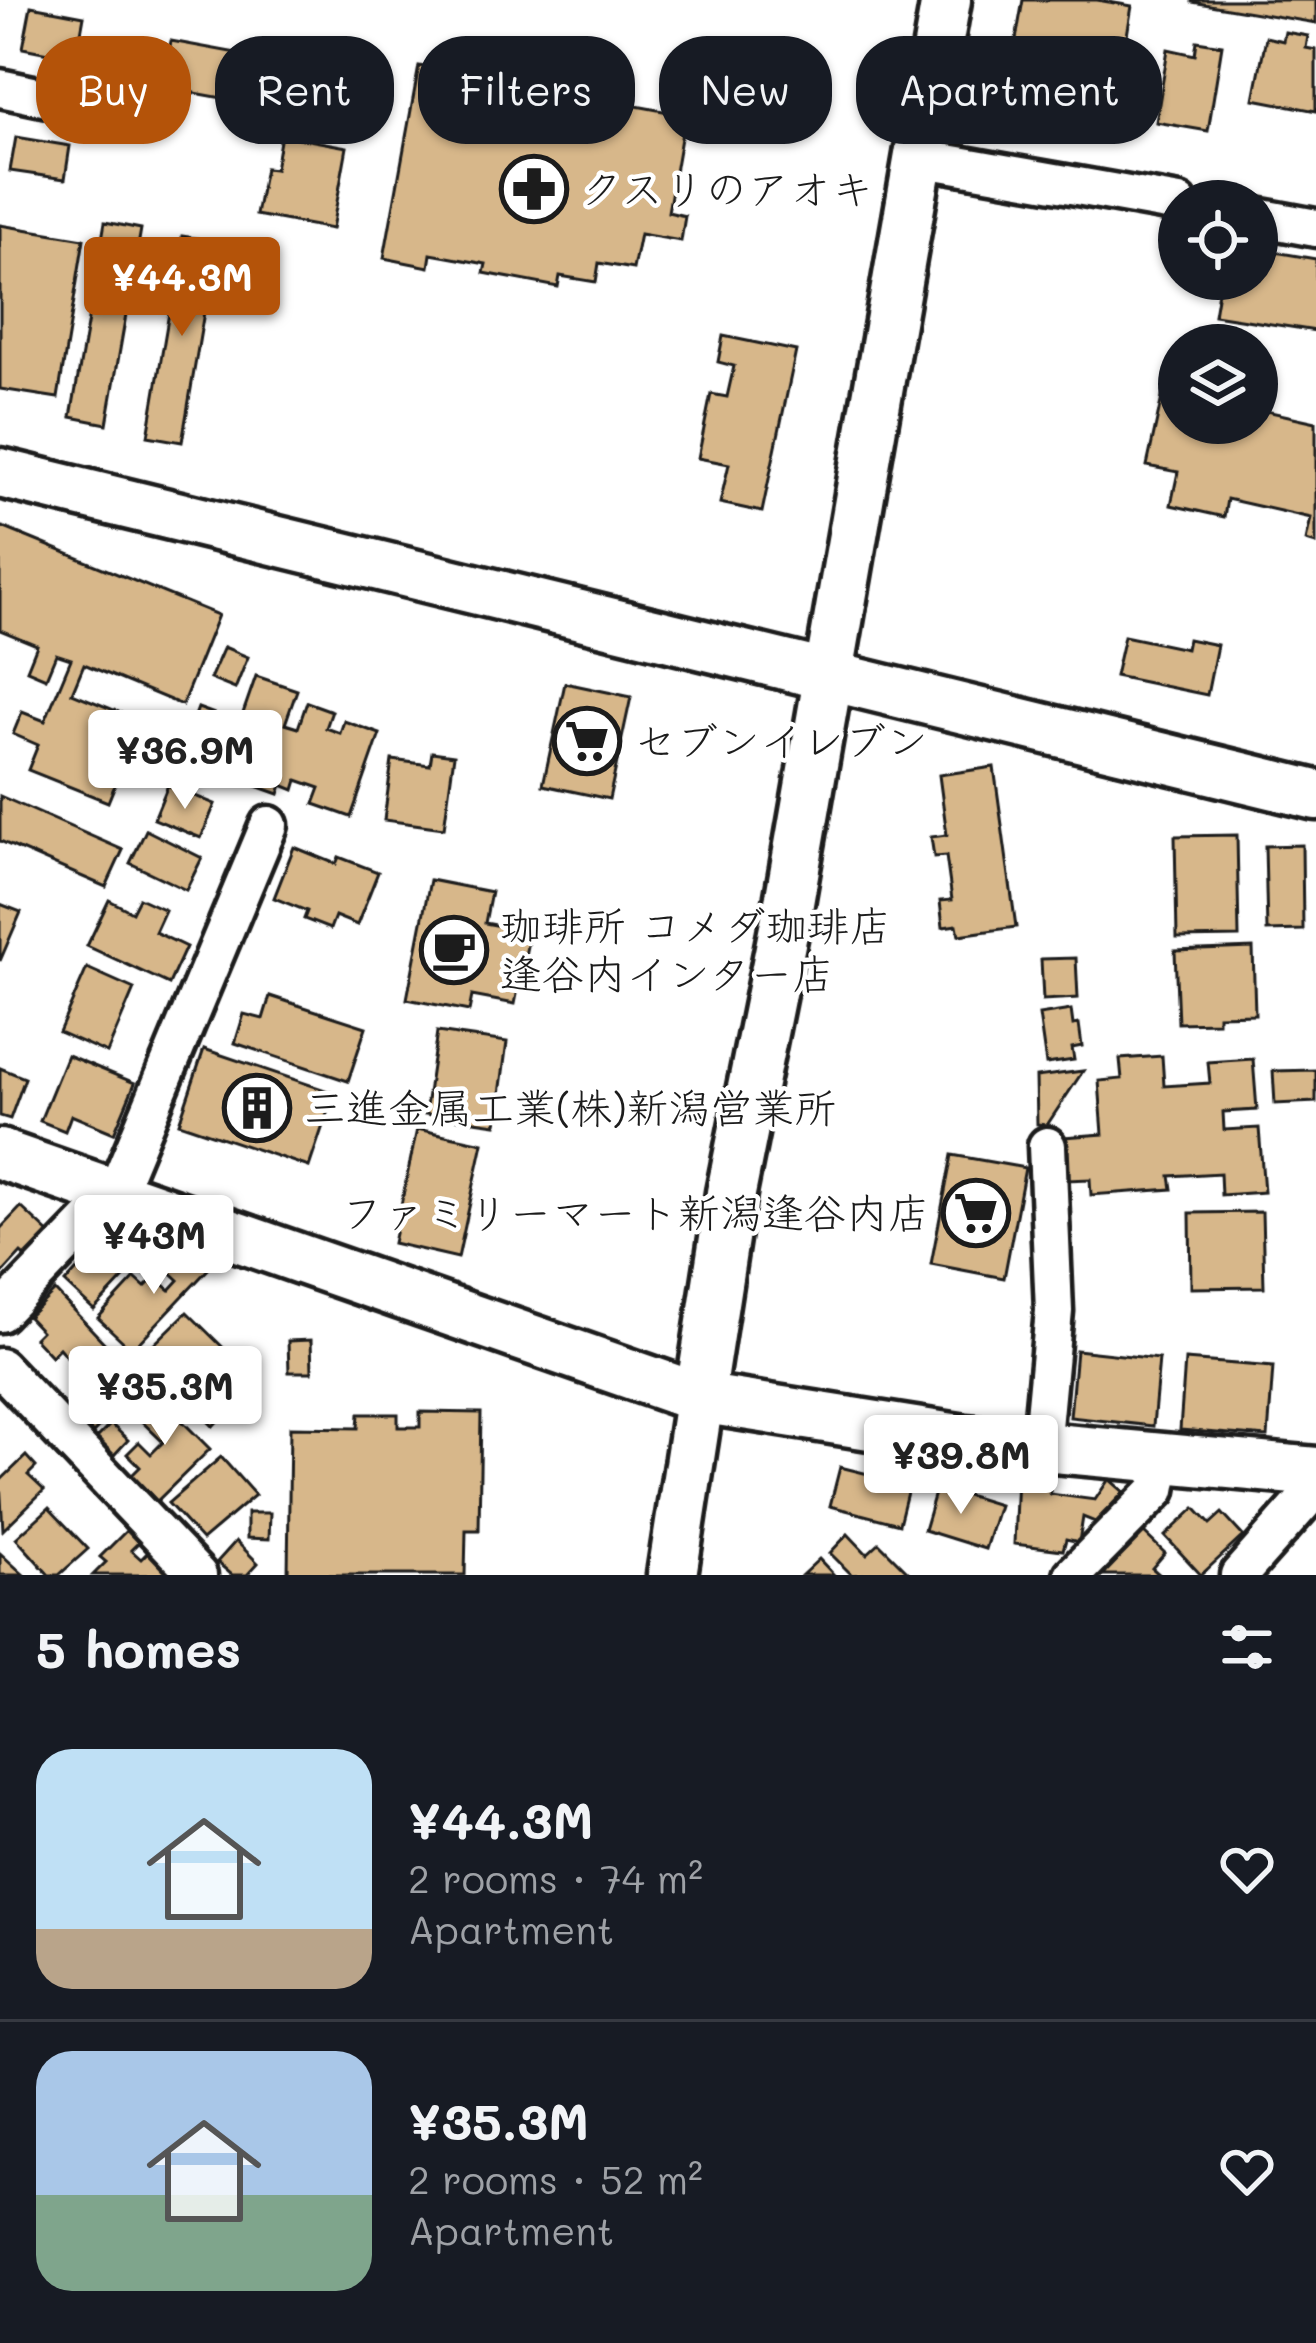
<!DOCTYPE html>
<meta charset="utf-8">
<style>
:root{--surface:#171b24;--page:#20242c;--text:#f1f3f6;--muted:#9ea1a6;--line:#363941;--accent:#b45309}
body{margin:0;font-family:Mali,"Klee One",sans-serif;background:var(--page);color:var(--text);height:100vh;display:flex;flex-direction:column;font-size:45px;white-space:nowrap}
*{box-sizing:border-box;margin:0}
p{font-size:39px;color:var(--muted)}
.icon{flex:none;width:66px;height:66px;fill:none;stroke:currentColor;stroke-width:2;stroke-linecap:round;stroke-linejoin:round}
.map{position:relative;height:1575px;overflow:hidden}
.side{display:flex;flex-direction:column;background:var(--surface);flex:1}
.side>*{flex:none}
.guide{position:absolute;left:36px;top:36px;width:1245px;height:108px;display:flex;gap:24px}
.buttons{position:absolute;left:1158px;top:180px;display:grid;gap:24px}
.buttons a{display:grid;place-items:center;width:120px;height:120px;border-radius:50%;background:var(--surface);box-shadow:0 3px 9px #0004;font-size:60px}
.price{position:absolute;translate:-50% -102px;padding:0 27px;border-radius:12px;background:#fff;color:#222;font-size:39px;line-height:78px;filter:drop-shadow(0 3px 6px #0008)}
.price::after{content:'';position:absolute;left:50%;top:72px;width:36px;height:27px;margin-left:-18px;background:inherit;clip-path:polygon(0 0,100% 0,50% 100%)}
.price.selected{background:var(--accent);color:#fff}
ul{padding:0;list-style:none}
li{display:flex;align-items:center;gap:36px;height:300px;padding:0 36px}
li+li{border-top:3px solid var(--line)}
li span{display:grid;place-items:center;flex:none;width:336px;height:240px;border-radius:36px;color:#555}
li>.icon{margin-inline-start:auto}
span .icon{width:144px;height:144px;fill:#fffc;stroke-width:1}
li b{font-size:51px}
h2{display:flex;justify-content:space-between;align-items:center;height:144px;padding:0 36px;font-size:51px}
.chip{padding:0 42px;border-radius:48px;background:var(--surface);box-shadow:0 3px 9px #0004;font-size:42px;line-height:108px}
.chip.selected{background:var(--accent);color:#fff}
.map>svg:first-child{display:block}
</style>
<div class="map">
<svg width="1316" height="1575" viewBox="0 0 1316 1575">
<rect width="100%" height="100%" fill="#fff"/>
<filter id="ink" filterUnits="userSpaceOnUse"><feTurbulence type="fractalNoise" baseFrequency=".00833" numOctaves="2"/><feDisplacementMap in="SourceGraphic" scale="24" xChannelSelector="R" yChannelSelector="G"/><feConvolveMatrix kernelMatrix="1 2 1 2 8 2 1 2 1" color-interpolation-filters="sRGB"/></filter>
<g filter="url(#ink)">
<!-- building -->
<g fill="#d7b78a" stroke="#1c1c1c" stroke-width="3">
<polygon points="1023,0 1097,0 1132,6 1118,88 1011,68"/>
<polygon points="1192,0 1316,0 1316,23 1192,2"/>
<polygon points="31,6 84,16 78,49 60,45 58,55 23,48"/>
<polygon points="1285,32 1308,36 1306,48 1316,50 1316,111 1254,99 1266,37 1283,41"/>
<polygon points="171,41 362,76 354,122 162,87"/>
<polygon points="1197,41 1222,45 1208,131 1156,122 1168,49 1195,55"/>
<polygon points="419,66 685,115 668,212 685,216 681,241 640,234 633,269 599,263 596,282 560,276 558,287 484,273 486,264 431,254 429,267 384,258"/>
<polygon points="281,135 347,147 332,229 256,215 265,168 275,169"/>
<polygon points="16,137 70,146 65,179 10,171"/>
<polygon points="105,222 141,229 107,424 71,417"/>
<polygon points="0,225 84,239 58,398 0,389"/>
<polygon points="182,236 216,241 182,442 148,436"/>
<polygon points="1257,249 1316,259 1316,331 1214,315 1220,279 1257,279"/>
<polygon points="723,336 796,351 762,512 720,503 729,464 698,458 711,394 727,397 734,366 718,362"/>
<polygon points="1164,388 1179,392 1179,423 1257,423 1257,409 1316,422 1316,544 1306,541 1311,518 1227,499 1224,517 1171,505 1178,472 1147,466"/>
<polygon points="0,526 218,615 182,705 84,664 72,693 141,721 108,802 28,770 38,745 13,734 22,712 45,721 71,659 56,654 46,678 27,670 37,645 0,630"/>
<polygon points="1124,636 1186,649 1188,639 1217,645 1207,695 1115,676"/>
<polygon points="224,647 248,657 235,689 210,679"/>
<polygon points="256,676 297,690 285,724 298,728 307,702 332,711 326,728 340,733 344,721 380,734 351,817 314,804 320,788 297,780 294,790 282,785 279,794 237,779 244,761 235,757 246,724 240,722"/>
<polygon points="565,683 631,697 609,799 543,785"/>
<polygon points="198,708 217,715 193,777 174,770"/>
<polygon points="154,726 171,735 150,775 133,765"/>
<polygon points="432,752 454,755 444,828 384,820 392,760 430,765"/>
<polygon points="994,767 1016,927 959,935 957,925 943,927 940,901 952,900 946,856 934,857 931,837 947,835 939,775"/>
<polygon points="168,785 215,804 201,838 154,819"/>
<polygon points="0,796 123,850 106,887 0,841"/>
<polygon points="146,830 202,858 186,890 130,863"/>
<polygon points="1237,835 1239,937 1177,938 1175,836"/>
<polygon points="1302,845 1303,930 1267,931 1265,846"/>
<polygon points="294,847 336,864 339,857 378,872 357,925 335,916 330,929 304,919 307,911 274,898"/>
<polygon points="430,880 491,892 485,923 506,927 504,936 528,941 515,1004 472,996 469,1011 407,999"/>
<polygon points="139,898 165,910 155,932 186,947 169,984 87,946 109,900 132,912"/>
<polygon points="0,904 21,912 0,961"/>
<polygon points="1253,948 1255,1014 1218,1015 1218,1022 1178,1023 1175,951"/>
<polygon points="1076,958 1078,998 1043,1000 1041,959"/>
<polygon points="87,968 134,989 107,1053 59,1032"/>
<polygon points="270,996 366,1027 348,1081 235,1043 244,1014 263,1019"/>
<polygon points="1071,1010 1073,1025 1079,1024 1082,1046 1072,1048 1074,1060 1046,1064 1039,1015"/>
<polygon points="437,1032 507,1042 496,1124 425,1114"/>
<polygon points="204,1049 334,1093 309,1167 179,1123"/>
<polygon points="67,1055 135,1083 114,1133 71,1115 65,1131 40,1121"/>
<polygon points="1162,1056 1164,1086 1210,1083 1208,1062 1253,1059 1257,1110 1223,1112 1224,1130 1259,1128 1264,1192 1221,1195 1220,1173 1170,1176 1172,1189 1091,1195 1090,1179 1067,1180 1064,1137 1103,1134 1099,1081 1122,1079 1120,1059"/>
<polygon points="0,1068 25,1078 10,1119 0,1116"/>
<polygon points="1316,1070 1316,1102 1275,1104 1273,1071"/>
<polygon points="1083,1071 1047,1125 1037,1124 1036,1077"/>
<polygon points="417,1129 483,1143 458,1258 393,1243"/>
<polygon points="952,1155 1025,1168 1004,1278 931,1264"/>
<polygon points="21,1207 52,1236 29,1260 21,1253 0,1276 0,1229"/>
<polygon points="1262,1212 1264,1287 1191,1288 1190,1213"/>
<polygon points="106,1238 135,1266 94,1310 65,1283"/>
<polygon points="189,1240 213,1264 132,1350 98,1318 135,1278 145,1287 155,1277 170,1290 179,1280 164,1266"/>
<polygon points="55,1291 112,1351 85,1377 59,1348 51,1356 34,1338 41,1331 28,1317"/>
<polygon points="187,1312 250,1374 233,1392 239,1398 213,1426 142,1356"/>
<polygon points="311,1340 312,1372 289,1372 288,1341"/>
<polygon points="1076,1350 1159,1359 1153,1426 1070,1417"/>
<polygon points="1185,1360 1273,1367 1268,1437 1180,1430"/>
<polygon points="123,1363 143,1384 93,1433 67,1406 89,1384 95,1390"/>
<polygon points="153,1392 210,1449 157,1501 132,1475 140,1467 127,1454 139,1442 151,1454 163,1442 132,1412"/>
<polygon points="420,1412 481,1413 479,1530 466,1530 465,1575 288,1575 290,1427 358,1428 359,1414 398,1414 398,1427 420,1427"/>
<polygon points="111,1424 128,1440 114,1455 97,1438"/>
<polygon points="26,1456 36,1467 28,1475 44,1490 3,1530 0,1481"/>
<polygon points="221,1457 255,1495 202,1540 168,1503"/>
<polygon points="840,1467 909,1484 899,1524 830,1506"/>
<polygon points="1017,1476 1051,1478 1050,1494 1095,1500 1109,1479 1124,1492 1095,1522 1083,1517 1079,1542 1066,1539 1063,1550 1014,1544"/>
<polygon points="937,1486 999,1505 985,1549 924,1530"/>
<polygon points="49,1508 88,1549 59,1575 49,1575 16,1538"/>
<polygon points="1195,1508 1210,1524 1222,1513 1243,1536 1201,1575 1165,1536"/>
<polygon points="247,1513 270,1513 269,1539 247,1538"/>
<polygon points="132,1525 144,1537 131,1550 141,1559 151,1549 173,1571 169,1575 93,1575 106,1562 100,1557"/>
<polygon points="1143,1532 1165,1553 1152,1568 1160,1575 1103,1575"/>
<polygon points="848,1534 867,1554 879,1543 908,1572 852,1575 830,1553"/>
<polygon points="236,1541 258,1563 247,1575 232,1575 217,1562"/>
<polygon points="0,1553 24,1575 0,1575"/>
<polygon points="819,1559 834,1575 802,1575"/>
</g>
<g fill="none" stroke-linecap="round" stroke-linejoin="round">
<!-- street casing -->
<g stroke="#1c1c1c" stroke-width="45">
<g id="street">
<polyline points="0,88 76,104"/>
<polyline points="919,158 1179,204"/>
<polyline points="1257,217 1316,228"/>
<polyline points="0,1313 115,1194 269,825"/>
<polyline points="0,1367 198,1575"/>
<polyline points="1041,1448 1054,1311 1047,1146"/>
<polyline points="1073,1575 1157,1490 1163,1458"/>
<polyline points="1239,1575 1316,1488"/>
</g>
</g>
<!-- secondary casing -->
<g stroke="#1c1c1c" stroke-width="57">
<g id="secondary">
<polyline points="0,473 1316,795"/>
<polyline points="0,1154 699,1398 965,1440 1316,1472"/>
<polyline points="672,1575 731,1193 789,903 946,0"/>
</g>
</g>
<!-- street -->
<use href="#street" stroke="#fff" stroke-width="36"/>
<!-- secondary -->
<use href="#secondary" stroke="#fff" stroke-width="48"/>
</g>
</g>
<!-- icons -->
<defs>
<g id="pharmacy-ring" transform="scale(3.45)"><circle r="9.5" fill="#fff" stroke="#1c1c1c" stroke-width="1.5"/><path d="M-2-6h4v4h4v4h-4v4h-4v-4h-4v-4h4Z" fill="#1c1c1c"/></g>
<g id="supermarket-ring" transform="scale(3.45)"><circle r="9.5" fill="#fff" stroke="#1c1c1c" stroke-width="1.5"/><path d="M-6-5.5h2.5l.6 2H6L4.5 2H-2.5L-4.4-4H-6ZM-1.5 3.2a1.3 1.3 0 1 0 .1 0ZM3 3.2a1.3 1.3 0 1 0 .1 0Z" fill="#1c1c1c"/></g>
<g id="cafe-ring" transform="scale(3.45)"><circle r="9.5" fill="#fff" stroke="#1c1c1c" stroke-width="1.5"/><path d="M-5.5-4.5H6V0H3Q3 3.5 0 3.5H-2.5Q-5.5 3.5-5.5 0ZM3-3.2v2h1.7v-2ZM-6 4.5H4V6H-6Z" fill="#1c1c1c"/></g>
<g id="building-ring" transform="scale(3.45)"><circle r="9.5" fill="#fff" stroke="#1c1c1c" stroke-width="1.5"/><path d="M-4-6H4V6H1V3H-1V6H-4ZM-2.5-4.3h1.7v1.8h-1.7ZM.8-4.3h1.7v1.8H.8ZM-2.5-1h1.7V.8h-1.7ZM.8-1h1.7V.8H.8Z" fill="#1c1c1c"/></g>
</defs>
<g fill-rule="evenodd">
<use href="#pharmacy-ring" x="534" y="189"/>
<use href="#supermarket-ring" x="587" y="741"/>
<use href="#cafe-ring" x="454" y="950"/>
<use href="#building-ring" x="257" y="1108"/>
<use href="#supermarket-ring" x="976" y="1213"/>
</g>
<g text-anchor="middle" stroke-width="9" stroke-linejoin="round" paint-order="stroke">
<!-- poi labels -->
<g font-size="42" fill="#1c1c1c" stroke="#fff" text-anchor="start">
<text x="580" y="204">クスリのアオキ</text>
<text x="634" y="756">セブンイレブン</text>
<text x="500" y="941">珈琲所 コメダ珈琲店<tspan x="500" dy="48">逢谷内インター店</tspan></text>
<text x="304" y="1123">三進金属工業(株)新潟営業所</text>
<text x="930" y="1228" text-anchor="end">ファミリーマート新潟逢谷内店</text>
</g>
</g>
</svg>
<div class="buttons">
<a><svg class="icon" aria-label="locate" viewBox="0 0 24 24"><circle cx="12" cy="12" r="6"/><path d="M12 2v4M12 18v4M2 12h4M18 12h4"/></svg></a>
<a><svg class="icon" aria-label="layers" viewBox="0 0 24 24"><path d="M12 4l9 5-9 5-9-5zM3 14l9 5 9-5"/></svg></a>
</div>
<b class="price selected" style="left:182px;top:339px">¥44.3M</b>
<b class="price" style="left:185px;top:812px">¥36.9M</b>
<b class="price" style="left:154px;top:1297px">¥43M</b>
<b class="price" style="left:165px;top:1448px">¥35.3M</b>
<b class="price" style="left:961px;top:1517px">¥39.8M</b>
<div class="guide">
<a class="chip selected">Buy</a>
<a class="chip">Rent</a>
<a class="chip">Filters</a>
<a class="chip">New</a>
<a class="chip">Apartment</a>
</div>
</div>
<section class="side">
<h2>5 homes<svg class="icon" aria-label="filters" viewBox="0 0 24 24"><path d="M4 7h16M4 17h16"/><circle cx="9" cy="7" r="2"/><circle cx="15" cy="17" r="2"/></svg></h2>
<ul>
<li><span style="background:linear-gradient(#bfe0f5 75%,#b9a48a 0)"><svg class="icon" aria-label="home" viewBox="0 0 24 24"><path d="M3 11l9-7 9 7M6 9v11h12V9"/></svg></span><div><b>¥44.3M</b><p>2 rooms · 74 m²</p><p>Apartment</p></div><svg class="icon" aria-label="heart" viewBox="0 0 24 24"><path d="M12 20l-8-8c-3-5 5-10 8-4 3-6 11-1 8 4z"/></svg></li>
<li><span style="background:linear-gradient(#a9c7e8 60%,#7fa58c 0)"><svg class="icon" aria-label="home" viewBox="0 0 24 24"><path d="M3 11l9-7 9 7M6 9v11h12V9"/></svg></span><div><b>¥35.3M</b><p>2 rooms · 52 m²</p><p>Apartment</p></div><svg class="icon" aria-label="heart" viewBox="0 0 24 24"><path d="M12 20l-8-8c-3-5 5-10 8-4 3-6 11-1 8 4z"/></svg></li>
</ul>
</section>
